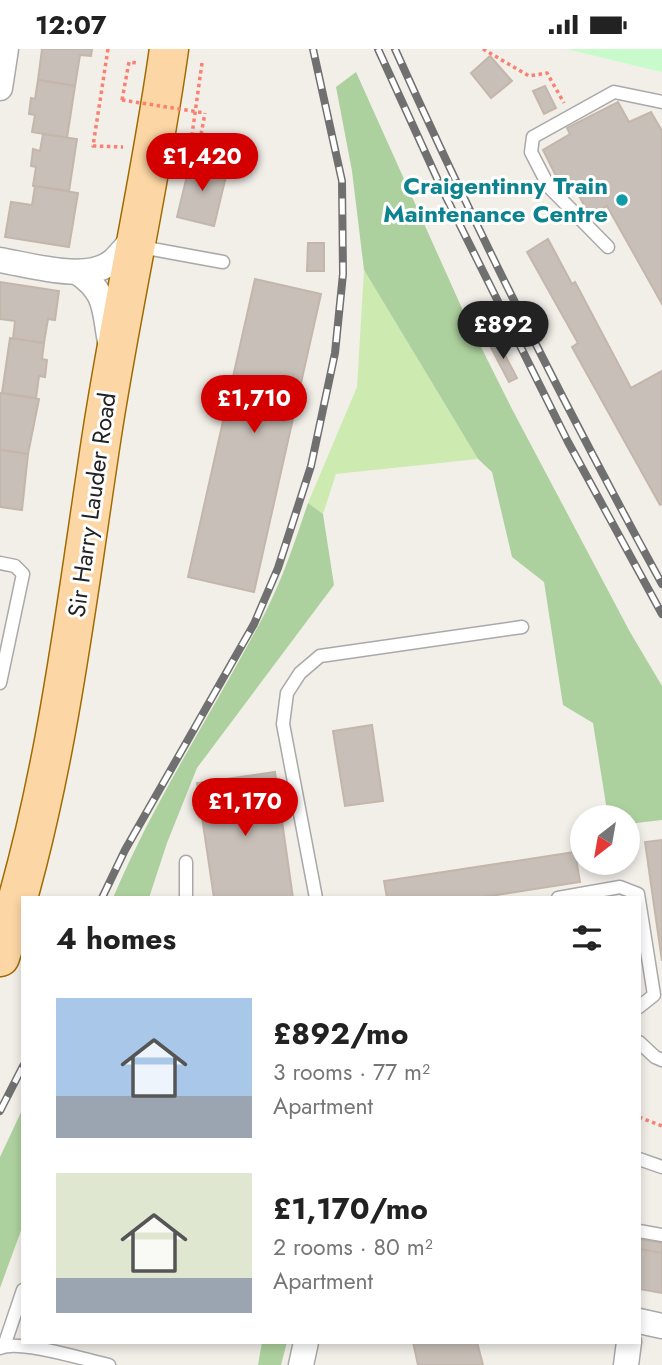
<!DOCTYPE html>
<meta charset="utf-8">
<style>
:root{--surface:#fff;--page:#f6f6f6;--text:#222;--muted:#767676;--accent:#d40000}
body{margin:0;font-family:Jost,sans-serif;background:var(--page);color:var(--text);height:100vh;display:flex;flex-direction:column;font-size:26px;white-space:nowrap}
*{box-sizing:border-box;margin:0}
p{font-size:23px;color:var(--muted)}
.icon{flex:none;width:38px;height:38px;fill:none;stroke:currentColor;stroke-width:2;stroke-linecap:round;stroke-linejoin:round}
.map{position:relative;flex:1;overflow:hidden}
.drawer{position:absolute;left:21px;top:847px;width:620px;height:448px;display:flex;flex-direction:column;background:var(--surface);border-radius:0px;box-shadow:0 4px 10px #0003}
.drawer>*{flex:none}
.needle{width:46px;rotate:211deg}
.controls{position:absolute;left:570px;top:756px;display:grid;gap:14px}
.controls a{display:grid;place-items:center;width:70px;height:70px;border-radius:50%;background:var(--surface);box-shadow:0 4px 10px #0003;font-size:35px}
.price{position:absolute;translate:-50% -60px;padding:0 16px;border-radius:24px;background:var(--accent);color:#fff;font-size:23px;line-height:46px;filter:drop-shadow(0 2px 4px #0008)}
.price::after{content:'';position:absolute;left:50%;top:42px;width:21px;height:16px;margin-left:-10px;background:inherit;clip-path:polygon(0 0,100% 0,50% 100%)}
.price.selected{background:#222;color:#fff}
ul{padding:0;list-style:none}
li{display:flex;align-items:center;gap:21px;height:175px;padding:0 35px}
li span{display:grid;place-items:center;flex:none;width:196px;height:140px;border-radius:0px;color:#555}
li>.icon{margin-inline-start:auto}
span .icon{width:84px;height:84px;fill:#fffc;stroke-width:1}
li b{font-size:30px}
h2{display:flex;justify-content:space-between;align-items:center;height:84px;padding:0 35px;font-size:30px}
.status{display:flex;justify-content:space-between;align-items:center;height:49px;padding:0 35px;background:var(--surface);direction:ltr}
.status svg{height:19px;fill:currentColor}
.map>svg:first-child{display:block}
</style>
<div class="status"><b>12:07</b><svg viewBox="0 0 49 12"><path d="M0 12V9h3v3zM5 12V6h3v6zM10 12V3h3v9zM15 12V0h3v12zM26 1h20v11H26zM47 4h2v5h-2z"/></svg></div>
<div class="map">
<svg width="662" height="1316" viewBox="0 0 662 1316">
<rect width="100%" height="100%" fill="#f2efe9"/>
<!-- grass -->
<polygon fill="#cdebb0" points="364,221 478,410 336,425 323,465 308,454 357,338"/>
<!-- forest -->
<g fill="#add19e">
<polygon points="356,23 465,266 512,360 630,583 662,637 662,771 628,775 628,768 608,768 593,674 563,656 544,533 512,508 492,423 478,410 364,221 352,122 336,38"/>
<path d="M308 454 323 465 334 536 197 719 167 794 149 849H113C155 749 215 660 265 564 283 529 295 492 308 454Z"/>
<polygon points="23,1059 23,1176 0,1239 0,1108"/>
<polygon points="262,1293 287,1293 281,1316 258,1316"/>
</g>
<!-- park -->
<polygon fill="#c8facc" points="566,0 662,0 662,23"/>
<!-- building -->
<g fill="#c7bfb8" stroke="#c4b6ab" stroke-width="2">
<polygon points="42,0 92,0 91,7 80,6 75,37 38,31"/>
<polygon points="490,7 512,32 491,49 471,24"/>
<polygon points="38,31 75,37 67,89 32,83 35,66 29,65 31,49 35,50"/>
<polygon points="545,37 556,59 544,65 533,42"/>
<polygon points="618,53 629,73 651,63 662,82 662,255 607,157 590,168 575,139 565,145 543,101 570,85 567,79"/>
<polygon points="43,85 77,90 69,142 33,137 36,118 31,117 33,100 40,102"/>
<polygon points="191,110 228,119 214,177 177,168"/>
<polygon points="35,137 78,144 69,198 5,188 11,153 32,156"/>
<polygon points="548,190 572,235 575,233 631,339 662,322 662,455 660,456 572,298 578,294 527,203"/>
<polygon points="308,194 324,194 324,222 307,222"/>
<polygon points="255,230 321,245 254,543 188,528"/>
<polygon points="0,233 59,242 55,271 48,270 44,294 13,290 15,272 0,270"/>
<polygon points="10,289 44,294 42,310 47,311 45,328 39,327 36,349 2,344"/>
<polygon points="497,291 517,329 509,333 489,295"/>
<polygon points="0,344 39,350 28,405 0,401"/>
<polygon points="0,401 28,405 22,461 0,458"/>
<polygon points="372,676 383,752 345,757 333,682"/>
<polygon points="275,723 293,849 214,849 197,734"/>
<polygon points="662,791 662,912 645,793"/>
<polygon points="575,803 580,833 477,849 387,849 384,832"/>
<polygon points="639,1190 662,1194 662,1204 639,1200"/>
<polygon points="639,1200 662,1204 662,1244 639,1240"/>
<polygon points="413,1293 477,1293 483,1316 418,1316"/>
</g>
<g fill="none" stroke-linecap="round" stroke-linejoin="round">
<!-- lane casing -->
<g stroke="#a9a9a9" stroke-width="15">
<g id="lane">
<polyline points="141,198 223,213"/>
<polyline points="608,198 549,138 531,103 533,88 614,43 662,53"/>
<polyline points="0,514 15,517 23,525 0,634"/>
<polyline points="186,813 186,849"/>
<polyline points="316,849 283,675 287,644 300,624 320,607 522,578"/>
<polyline points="558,849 620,838 638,845 654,946 639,958"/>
<polyline points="639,993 655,1008 662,1011"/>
<polyline points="639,1110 662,1118"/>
<polyline points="639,1182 662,1186"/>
<polyline points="4,1297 23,1241"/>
<path d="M0 1299C19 1290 86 1311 109 1316"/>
</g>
</g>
<!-- street casing -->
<g stroke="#a9a9a9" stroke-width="27">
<g id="street">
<polyline points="0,39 6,0"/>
<path d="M0 211C30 216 88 234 113 212 121 205 128 195 135 187"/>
<path d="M77 223C107 243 104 260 110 293"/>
<polyline points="639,1272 662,1277"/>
<polyline points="301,1316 306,1293"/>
<polyline points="626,1316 629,1293"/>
</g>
</g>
<!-- primary casing -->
<g stroke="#a06b00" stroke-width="41">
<path id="primary" d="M0 908C56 738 75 561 102 385 122 256 151 129 169 0"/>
</g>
<!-- path -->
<g stroke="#fa8072" stroke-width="3.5" stroke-dasharray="3.5 3.5" stroke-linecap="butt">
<polyline points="108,0 93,97 123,98"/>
<polyline points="483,0 529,27 547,24 564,54"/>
<polyline points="202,14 190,100 198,102 205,64"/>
<polyline points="122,51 129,13 137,14"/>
<polyline points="639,1068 662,1077"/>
</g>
<!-- lane -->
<use href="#lane" stroke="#fff" stroke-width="12"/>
<!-- street -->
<use href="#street" stroke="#fff" stroke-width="24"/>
<!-- primary -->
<use href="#primary" stroke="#fcd6a4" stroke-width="38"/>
<!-- rail casing -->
<g stroke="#707070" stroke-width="8">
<g id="rail">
<polyline points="378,0 441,138 568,393 662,565"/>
<path d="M395 0C477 182 566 360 662 535"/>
<polyline points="102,849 125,801 254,575 278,519 311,417 335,304 343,225 342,132 313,0"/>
<polyline points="0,1062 23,1017"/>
</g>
</g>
<!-- rail -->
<use href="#rail" stroke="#fff" stroke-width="5" stroke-dasharray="16" stroke-linecap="butt"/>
<!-- path-bridge -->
<polyline stroke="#fa8072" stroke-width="3.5" stroke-dasharray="3.5 3.5" stroke-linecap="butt" points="122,51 205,64"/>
</g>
<!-- markers -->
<circle fill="#0f9aa8" stroke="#fff" stroke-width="2.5" cx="622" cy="151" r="7"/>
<g text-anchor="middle" stroke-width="6" stroke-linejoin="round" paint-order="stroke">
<!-- culture labels -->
<g font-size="24" font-weight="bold" fill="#0d838f" stroke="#fff" text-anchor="end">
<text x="608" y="145">Craigentinny Train<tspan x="608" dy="28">Maintenance Centre</tspan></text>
</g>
<!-- street labels -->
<g font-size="24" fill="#222" stroke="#fff">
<text transform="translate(92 456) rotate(-82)" y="8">Sir Harry Lauder Road</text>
</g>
</g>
</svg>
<div class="controls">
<a><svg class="needle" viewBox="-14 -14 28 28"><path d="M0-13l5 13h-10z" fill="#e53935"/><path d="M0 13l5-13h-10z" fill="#767676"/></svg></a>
</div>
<b class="price" style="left:202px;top:144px">£1,420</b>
<b class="price selected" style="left:503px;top:312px">£892</b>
<b class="price" style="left:254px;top:386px">£1,710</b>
<b class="price" style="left:245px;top:789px">£1,170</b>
<section class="drawer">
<h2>4 homes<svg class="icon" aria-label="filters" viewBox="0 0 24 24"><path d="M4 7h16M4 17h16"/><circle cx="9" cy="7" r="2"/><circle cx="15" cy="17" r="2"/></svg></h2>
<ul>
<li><span style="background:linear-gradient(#a9c7e8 70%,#9aa5b1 0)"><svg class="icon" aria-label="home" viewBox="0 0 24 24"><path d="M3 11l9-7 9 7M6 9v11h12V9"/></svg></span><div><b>£892/mo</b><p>3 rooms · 77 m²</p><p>Apartment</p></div></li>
<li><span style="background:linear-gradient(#dfe7d0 75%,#9aa5b1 0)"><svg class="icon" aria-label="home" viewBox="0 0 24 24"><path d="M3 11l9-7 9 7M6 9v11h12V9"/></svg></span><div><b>£1,170/mo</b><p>2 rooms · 80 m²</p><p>Apartment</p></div></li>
</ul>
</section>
</div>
